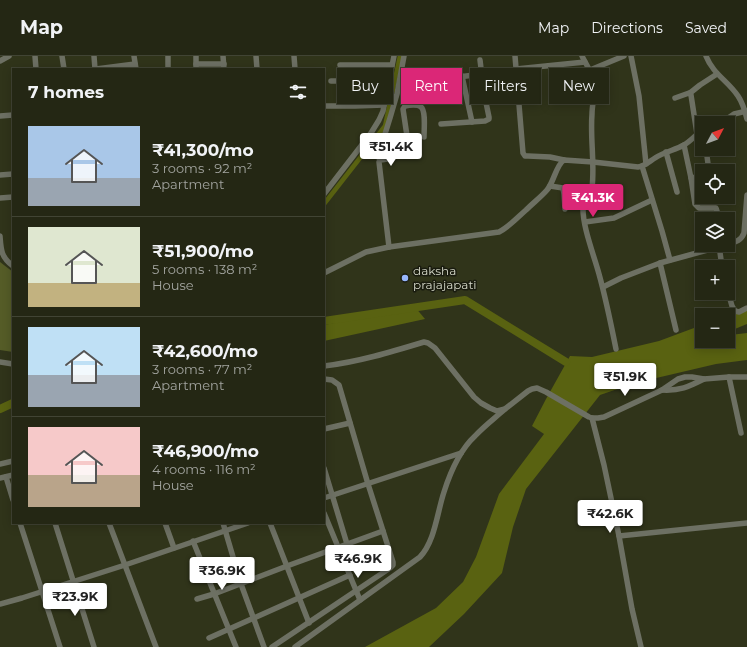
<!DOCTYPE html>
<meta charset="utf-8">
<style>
:root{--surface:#242714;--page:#2c2f1d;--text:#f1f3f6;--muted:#a3a5a0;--line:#414434;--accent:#db2777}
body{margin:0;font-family:Montserrat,sans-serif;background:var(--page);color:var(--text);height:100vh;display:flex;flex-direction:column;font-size:15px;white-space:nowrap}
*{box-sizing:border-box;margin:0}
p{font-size:13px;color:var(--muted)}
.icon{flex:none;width:22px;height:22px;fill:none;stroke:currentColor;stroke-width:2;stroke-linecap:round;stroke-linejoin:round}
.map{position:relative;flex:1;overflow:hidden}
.details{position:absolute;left:12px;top:12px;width:313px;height:456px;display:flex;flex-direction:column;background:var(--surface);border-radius:0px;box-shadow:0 2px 10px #0003,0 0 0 1px var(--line)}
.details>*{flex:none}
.hud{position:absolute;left:337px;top:12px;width:350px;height:36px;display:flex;gap:8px}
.needle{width:26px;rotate:49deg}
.fabs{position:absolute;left:695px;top:60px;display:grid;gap:8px}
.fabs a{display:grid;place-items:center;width:40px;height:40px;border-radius:0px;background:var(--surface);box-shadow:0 2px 10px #0003,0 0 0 1px var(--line);font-size:20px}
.price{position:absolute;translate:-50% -34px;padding:0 9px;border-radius:4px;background:#fff;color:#222;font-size:13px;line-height:26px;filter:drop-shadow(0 1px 2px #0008)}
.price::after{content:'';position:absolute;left:50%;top:24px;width:12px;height:9px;margin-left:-6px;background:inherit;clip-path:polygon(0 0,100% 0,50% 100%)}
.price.selected{background:var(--accent);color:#fff}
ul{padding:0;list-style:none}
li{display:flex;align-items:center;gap:12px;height:100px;padding:0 16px}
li+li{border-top:1px solid var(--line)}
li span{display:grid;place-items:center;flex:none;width:112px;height:80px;border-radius:0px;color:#555}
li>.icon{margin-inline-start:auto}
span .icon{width:48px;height:48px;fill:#fffc;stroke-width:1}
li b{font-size:17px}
h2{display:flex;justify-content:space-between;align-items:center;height:48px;padding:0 16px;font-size:17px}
.tag{padding:0 14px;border-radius:0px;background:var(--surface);box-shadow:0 2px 10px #0003,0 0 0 1px var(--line);font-size:14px;line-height:36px}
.tag.selected{background:var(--accent);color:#fff}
header{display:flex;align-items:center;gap:24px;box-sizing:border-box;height:56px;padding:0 20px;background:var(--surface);border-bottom:1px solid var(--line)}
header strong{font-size:19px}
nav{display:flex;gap:22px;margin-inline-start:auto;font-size:14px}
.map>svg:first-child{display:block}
</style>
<header>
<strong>Map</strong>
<nav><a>Map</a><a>Directions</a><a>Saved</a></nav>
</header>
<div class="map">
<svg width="747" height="591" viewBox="0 0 747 591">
<rect width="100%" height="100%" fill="#30341a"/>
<!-- green -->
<polygon fill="#555c27" points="0,206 13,216 13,296 0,294"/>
<!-- water -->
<g fill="#596211">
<polygon points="415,251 425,263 324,285 324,269"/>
<polygon points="747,252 747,268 730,275 729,277 730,279 747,277 747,304 716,308 635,327 600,339 526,433 513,471 502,517 464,558 429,591 365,591 436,552 463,526 476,501 499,438 544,378 532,370 546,343 570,300 592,301 659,285 702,269 702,285 728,285 728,259"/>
</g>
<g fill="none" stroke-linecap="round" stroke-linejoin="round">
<!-- canal -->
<polyline stroke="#596211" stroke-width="4.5" points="324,148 385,70 400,0"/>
<!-- river -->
<g stroke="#596211" stroke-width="8">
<polyline points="324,265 465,244 566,306"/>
<polyline points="0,353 13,347"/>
</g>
<!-- minor -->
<g stroke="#6d7063" stroke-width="5.5">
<polyline points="35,0 36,13"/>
<polyline points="62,0 64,13"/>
<polyline points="94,0 95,13"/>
<polyline points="134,0 136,13"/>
<polyline points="168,0 168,13"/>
<polyline points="196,0 196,13"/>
<polyline points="223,0 224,13"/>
<polyline points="256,0 257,13"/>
<polyline points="294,0 295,13"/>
<polyline points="515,0 523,97 525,100 528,100 550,101 564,104"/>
<path d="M582 0C586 9 592 16 594 25 596 36 592 47 592 58 590 83 595 107 592 132 591 140 583 143 583 150 582 170 594 199 599 218 606 243 611 268 616 293"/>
<polyline points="631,0 639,40 646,108"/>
<path d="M706 0C713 18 728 25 738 40 742 46 745 55 747 63"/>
<polyline points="0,5 9,0"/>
<polyline points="196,8 224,8"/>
<polyline points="340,9 392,9"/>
<polyline points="96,13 135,8"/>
<polyline points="516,13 585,6"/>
<polyline points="590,14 624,0"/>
<polyline points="462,20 472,66"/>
<polyline points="435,24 482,18"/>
<polyline points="331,25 389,25"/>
<polyline points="484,37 518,37"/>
<polyline points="690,37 700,29 717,18"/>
<polyline points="675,42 689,37 691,39 697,78"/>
<polyline points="324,50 355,50 384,49"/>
<polyline points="0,60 13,59"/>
<polyline points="721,67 734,58 747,55"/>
<polyline points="441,68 485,65 489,63 489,61 484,37 480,4"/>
<polyline points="684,89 691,122 695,148 699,152 716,152 717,155 717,163"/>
<polyline points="706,93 709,115"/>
<polyline points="666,96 677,136"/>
<polyline points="380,104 375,94 385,78 390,62 397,38 404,0"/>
<polyline points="642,110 662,175 670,204"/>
<polyline points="0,119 13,118"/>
<polyline points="691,122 702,120"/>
<polyline points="550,130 563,132 564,138 565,153"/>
<polyline points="324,138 371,77 379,64 383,55 394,0"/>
<polyline points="0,142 13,141"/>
<polyline points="585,166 614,162 652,144"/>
<path d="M0 180C1 194 1 201 13 210"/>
<path d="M728 188C735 186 741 185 744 177L747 139"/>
<polyline points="719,189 722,211"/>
<path d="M389 191 379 106 380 104 388 103 391 101 389 88 390 84C396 82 402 86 406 82L407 80 403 53 405 50C409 49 418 48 421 51 426 55 424 74 424 81"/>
<polyline points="660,207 676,274"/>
<path d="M324 217 366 196 389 191 499 176C509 171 518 161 526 154 533 147 541 141 547 134 554 126 556 109 564 104L593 106 638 111C645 110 650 105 655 102 664 96 675 94 684 89 691 85 695 79 702 75"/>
<polyline points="603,231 621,222 660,207 726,189"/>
<polyline points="728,236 732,250 735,255 739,256 747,252"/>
<polyline points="0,306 13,308"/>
<path d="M324 310C358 306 391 296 424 286L428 287 435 292 474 341 481 347 490 352 497 355 505 353 528 335 532 333 537 332 546 336 589 361 592 362H598L604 361 662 334 678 323 685 321H692L704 323 729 321H747"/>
<polyline points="729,321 741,377"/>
<path d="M662 334C680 335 688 331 704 323"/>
<polyline points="592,362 604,409 619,480 632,553 641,591"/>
<polyline points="324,373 350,367"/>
<polyline points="0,408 13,405"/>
<polyline points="324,412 347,488"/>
<polyline points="6,421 13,444"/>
<polyline points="0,422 13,419"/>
<polyline points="324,442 461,397"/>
<polyline points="324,457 360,544"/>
<polyline points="20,467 60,591"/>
<polyline points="55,467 94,591"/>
<polyline points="109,467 156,591"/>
<polyline points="165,467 174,492"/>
<polyline points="223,467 241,528 264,591"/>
<polyline points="270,467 309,567"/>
<polyline points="619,480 747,467"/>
<polyline points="193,485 236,591"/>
<polyline points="197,543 214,538 287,510 383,475"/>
<polyline points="0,548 22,542 125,509 248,467"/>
<polyline points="209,582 350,519"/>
<polyline points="272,591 390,512 393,509 393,506 368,428 339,329 332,324 324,323"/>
<path d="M295 591 420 501C435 485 437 457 444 436 450 417 460 394 475 380 484 370 495 362 505 353"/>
</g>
</g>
<!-- markers -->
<circle fill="#97b6fd" stroke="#191b0f" stroke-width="1.5" cx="405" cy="222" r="4"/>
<g text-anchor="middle" stroke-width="3" stroke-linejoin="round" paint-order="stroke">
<!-- poi labels -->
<g font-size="12" fill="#d6d9c9" stroke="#191b0f" text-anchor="start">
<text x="413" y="219">daksha<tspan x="413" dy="14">prajajapati</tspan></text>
</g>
</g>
</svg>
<div class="fabs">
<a><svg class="needle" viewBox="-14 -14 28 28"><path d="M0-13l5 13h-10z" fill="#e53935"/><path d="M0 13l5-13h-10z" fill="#a3a5a0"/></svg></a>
<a><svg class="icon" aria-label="locate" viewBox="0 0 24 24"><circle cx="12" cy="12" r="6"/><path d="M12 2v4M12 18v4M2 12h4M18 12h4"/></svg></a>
<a><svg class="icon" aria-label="layers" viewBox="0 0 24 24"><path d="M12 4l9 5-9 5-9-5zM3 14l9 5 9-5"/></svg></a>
<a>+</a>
<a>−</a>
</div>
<b class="price" style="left:391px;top:111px">₹51.4K</b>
<b class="price selected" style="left:593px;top:162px">₹41.3K</b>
<b class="price" style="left:625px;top:341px">₹51.9K</b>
<b class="price" style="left:610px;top:478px">₹42.6K</b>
<b class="price" style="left:358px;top:523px">₹46.9K</b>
<b class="price" style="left:222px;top:535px">₹36.9K</b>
<b class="price" style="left:75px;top:561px">₹23.9K</b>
<div class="hud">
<a class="tag">Buy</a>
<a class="tag selected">Rent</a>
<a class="tag">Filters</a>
<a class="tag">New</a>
</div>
<section class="details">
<h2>7 homes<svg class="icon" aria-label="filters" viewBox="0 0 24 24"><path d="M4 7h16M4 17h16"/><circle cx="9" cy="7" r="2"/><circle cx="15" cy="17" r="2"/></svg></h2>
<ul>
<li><span style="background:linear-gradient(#a9c7e8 65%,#9aa5b1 0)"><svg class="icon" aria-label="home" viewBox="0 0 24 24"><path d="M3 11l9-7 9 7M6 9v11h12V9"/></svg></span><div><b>₹41,300/mo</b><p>3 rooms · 92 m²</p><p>Apartment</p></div></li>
<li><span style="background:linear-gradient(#dfe7d0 70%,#c2b280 0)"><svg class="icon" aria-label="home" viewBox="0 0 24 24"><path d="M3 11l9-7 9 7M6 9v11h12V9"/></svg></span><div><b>₹51,900/mo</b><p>5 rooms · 138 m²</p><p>House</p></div></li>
<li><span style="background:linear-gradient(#bfe0f5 60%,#9aa5b1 0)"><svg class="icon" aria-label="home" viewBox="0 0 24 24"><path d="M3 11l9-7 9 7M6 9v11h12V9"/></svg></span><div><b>₹42,600/mo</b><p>3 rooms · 77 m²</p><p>Apartment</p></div></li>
<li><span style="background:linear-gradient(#f6c9c9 60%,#b9a48a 0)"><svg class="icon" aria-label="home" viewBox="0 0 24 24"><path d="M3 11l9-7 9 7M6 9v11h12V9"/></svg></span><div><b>₹46,900/mo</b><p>4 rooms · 116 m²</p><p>House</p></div></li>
</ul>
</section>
</div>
